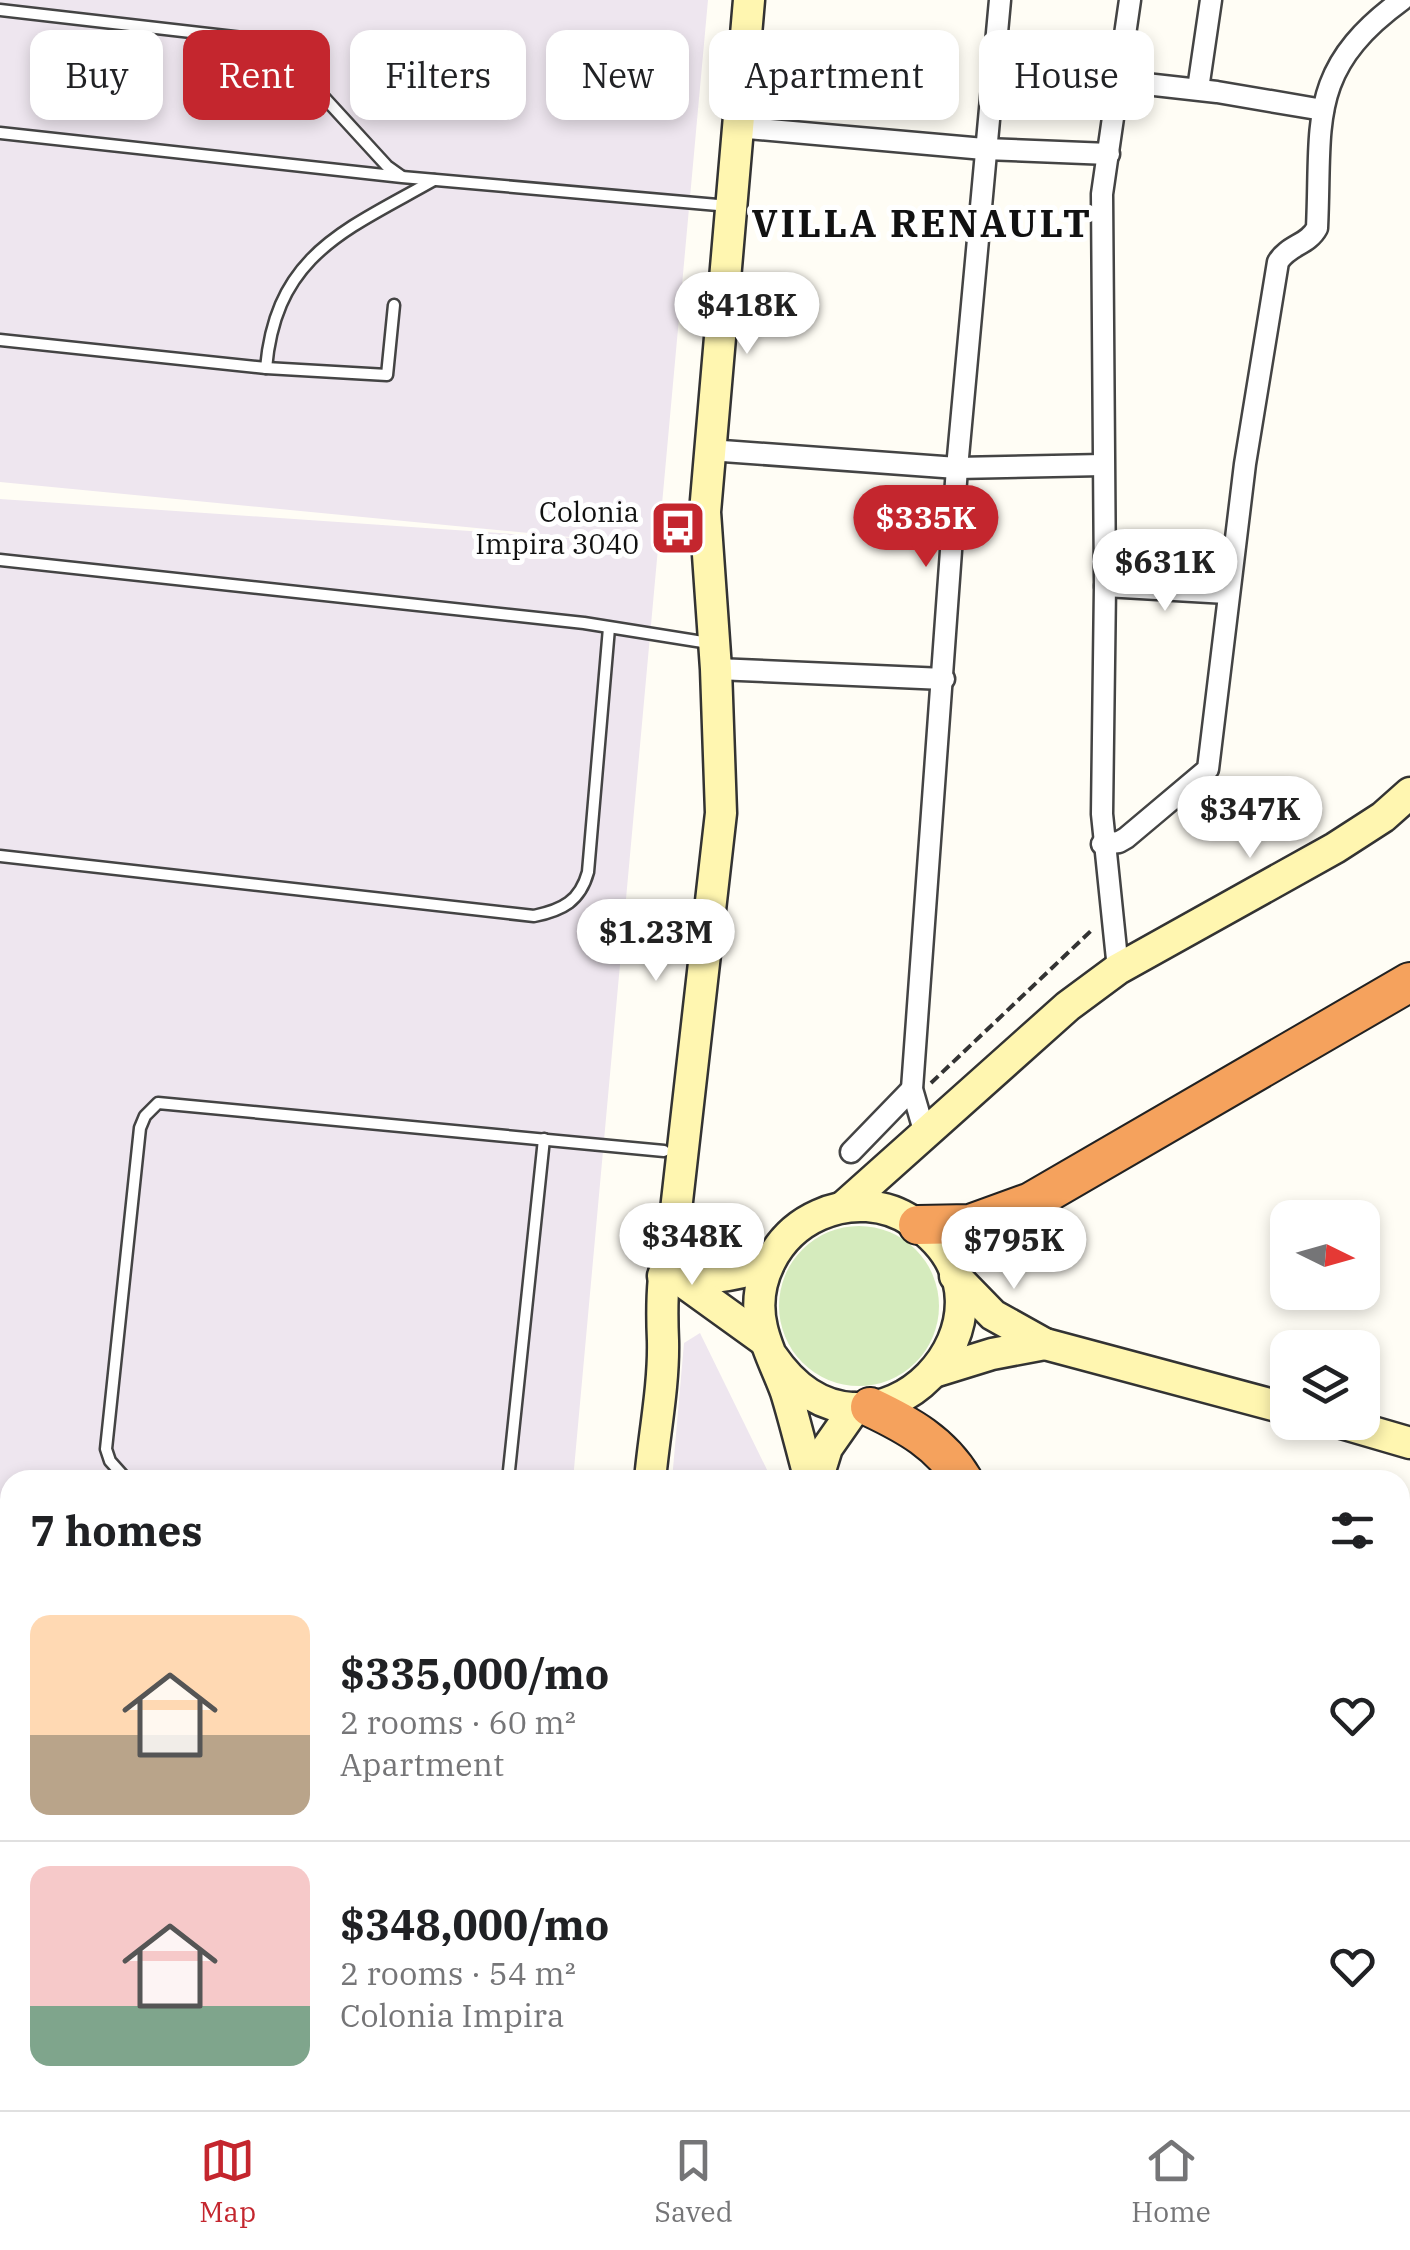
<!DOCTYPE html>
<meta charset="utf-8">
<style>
:root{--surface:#fff;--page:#f2f2f2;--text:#202124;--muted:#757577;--line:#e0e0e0;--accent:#c4262e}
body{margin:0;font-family:"IBM Plex Serif",serif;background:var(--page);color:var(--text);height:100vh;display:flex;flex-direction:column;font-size:38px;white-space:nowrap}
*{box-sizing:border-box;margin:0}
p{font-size:32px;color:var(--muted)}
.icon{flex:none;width:55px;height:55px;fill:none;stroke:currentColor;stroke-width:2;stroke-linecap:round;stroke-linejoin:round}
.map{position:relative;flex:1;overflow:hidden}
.sheet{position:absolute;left:0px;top:1470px;width:1410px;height:640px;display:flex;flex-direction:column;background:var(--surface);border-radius:30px 30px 0 0;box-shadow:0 5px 15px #0003}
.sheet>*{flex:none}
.top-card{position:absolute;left:30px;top:30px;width:1350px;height:90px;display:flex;gap:20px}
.needle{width:65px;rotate:95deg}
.tools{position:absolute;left:1270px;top:1200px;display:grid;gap:20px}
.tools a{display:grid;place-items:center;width:110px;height:110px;border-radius:20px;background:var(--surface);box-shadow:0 5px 15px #0003;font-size:50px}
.price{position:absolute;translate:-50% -85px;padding:0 22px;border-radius:35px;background:#fff;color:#222;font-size:32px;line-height:65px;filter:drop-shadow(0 2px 5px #0008)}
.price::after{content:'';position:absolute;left:50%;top:60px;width:30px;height:22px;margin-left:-15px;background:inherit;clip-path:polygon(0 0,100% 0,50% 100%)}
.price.current{background:var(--accent);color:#fff}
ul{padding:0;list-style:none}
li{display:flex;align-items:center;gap:30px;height:250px;padding:0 30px}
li+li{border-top:2px solid var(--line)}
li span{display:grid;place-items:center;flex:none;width:280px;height:200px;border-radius:20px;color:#555}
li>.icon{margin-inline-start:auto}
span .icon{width:120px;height:120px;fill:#fffc;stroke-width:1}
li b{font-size:42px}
h2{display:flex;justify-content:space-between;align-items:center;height:120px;padding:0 30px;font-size:42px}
.chip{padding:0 35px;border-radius:20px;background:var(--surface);box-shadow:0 5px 15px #0003;font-size:35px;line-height:90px}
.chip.current{background:var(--accent);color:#fff}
.menu{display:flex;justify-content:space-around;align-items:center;height:140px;border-top:2px solid var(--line);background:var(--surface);font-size:28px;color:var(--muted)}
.menu a{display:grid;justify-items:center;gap:5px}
.menu .current{color:var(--accent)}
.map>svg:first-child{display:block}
</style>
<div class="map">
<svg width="1410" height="2110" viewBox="0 0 1410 2110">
<rect width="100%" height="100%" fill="#fffdf5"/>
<!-- industrial -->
<g fill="#eee6ef">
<polygon points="0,0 708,0 573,1480 10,1480 10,2100 517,2100 516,2110 0,2110 0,499 601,540 0,482"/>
<polygon points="700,1333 772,1480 672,1480 684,1343"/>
<polygon points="617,2100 1080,2100 1085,2110 616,2110"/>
</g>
<!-- green -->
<circle fill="#d5ebbd" cx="859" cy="1306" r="80"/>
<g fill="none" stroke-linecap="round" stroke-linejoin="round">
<!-- stream -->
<g stroke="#3f96cf" stroke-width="6">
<polyline points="1400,1963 1410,1926"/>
<polyline points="1360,2110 1363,2100"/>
</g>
<!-- lane casing -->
<g stroke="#444" stroke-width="15">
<g id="lane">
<polyline points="0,10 243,38 268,45 288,58 387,166 401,176"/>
<polyline points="0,133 402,177 729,206"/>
<polyline points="0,340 266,368 387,375 394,305"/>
<path d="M266 368C276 254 346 230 434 180"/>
<polyline points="0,560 584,623 709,643"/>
<path d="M0 856 534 916C563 910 580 901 588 872L609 628"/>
<polyline points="127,1480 110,1461 106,1449 140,1128 145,1116 158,1103 664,1151"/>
<polyline points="508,1480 544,1139"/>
<polyline points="1055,2100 1060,2110"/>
</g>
</g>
<!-- street casing -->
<g stroke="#444" stroke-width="25">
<g id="street">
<polyline points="1119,81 1217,92 1323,110"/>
<polyline points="1198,89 1211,0"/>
<polyline points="736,127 984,149 1109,154"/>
<polyline points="709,450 957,468 1103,465"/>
<polyline points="1105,586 1227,593"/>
<polyline points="716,669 944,679"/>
<path d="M1102 844 1119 842 1126 838 1208 769 1245 464 1278 262C1288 245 1308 245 1317 228 1322 122 1306 70 1402 0"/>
<polyline points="1118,969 1102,814 1105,586 1102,194 1130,0"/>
<polyline points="925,1134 912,1089 957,468 1000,0"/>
<polyline points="851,1152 912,1089"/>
<polyline points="0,1555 10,1557"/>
</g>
</g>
<!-- secondary casing -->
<g stroke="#333" stroke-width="35">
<g id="secondary">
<polyline points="843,1207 1068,1006 1118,969 1335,848 1383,817 1410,793"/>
<path d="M663 1276C693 1282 742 1276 769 1263"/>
<polyline points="955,1276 993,1315 1045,1344 1288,1409"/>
<polyline points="679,1279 765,1341"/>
<path d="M772 1356C870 1500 1046 1310 913 1222 886 1203 849 1201 819 1215 776 1234 751 1282 762 1328 767 1350 778 1370 786 1392 795 1421 802 1451 810 1480"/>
<polyline points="937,1371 992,1354 1045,1344"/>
<polyline points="1338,1422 1410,1443"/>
<path d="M650 1480C654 1435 664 1386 663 1341 661 1296 663 1262 675 1219L721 813 716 669 705 512 749 0"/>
<polyline points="817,1480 827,1448 855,1408"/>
<polyline points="1139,2100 1140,2110"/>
<polyline points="582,2110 583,2100"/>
</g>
</g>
<!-- highway casing -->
<g stroke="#222" stroke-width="42">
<g id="highway">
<polyline points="918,1225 970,1224 1031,1202 1410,982"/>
<path d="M870 1407C908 1425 941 1443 963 1480"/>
<polyline points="1400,1821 1410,1785"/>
<polyline points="1257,2100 1259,2110"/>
<polyline points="1321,2110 1323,2100"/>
<polyline points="1400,2110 1410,2073"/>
</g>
</g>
<!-- path -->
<polyline stroke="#333" stroke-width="4" stroke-dasharray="10 5" stroke-linecap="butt" points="931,1083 1094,928"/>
<!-- lane -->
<use href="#lane" stroke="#fff" stroke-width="10"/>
<!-- street -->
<use href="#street" stroke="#fff" stroke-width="20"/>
<!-- secondary -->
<use href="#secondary" stroke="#fff6b0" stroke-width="30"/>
<!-- highway -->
<use href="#highway" stroke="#f5a25d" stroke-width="38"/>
</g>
<!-- icons -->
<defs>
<g id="bus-square" transform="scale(2.875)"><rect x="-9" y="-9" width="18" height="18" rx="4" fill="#c4262e" stroke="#fff"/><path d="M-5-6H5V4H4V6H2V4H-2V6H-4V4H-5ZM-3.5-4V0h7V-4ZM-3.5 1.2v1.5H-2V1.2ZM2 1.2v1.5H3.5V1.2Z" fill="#fff"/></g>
</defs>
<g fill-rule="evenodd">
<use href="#bus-square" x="678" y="528"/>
</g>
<g text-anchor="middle" stroke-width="10" stroke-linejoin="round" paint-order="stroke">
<!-- poi labels -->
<g font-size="28" fill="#111" stroke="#fff" text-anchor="end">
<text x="639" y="522">Colonia<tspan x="639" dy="32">Impira 3040</tspan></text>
</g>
<!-- district labels -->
<g font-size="38" font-weight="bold" letter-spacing="2.5" fill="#111" stroke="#fff">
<text x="922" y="237">VILLA RENAULT</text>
</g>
</g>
</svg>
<div class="tools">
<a><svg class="needle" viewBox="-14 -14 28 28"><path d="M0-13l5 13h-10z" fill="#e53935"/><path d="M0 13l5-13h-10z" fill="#757577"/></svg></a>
<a><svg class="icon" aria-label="layers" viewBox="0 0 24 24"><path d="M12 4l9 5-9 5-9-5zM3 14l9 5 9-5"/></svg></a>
</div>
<b class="price" style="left:747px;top:357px">$418K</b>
<b class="price current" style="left:926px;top:570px">$335K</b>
<b class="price" style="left:1165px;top:614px">$631K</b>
<b class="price" style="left:1250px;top:861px">$347K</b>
<b class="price" style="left:656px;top:984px">$1.23M</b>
<b class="price" style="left:692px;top:1288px">$348K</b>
<b class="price" style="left:1014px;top:1292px">$795K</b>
<div class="top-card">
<a class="chip">Buy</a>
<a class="chip current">Rent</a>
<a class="chip">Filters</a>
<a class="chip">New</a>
<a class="chip">Apartment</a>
<a class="chip">House</a>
</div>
<section class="sheet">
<h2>7 homes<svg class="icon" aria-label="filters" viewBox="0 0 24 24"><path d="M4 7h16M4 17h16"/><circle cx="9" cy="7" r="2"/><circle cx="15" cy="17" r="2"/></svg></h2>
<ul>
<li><span style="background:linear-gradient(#ffd9b3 60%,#b9a48a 0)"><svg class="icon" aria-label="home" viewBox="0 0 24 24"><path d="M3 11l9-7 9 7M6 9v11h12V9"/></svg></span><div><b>$335,000/mo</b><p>2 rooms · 60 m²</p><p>Apartment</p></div><svg class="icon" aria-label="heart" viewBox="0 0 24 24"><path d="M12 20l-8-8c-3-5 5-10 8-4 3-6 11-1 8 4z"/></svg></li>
<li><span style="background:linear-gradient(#f6c9c9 70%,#7fa58c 0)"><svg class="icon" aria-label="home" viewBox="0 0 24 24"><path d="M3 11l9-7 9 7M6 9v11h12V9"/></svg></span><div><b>$348,000/mo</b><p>2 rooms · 54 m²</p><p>Colonia Impira</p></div><svg class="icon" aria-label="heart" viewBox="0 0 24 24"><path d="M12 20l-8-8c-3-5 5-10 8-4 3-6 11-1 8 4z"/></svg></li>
</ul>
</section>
</div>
<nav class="menu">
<a class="current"><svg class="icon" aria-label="map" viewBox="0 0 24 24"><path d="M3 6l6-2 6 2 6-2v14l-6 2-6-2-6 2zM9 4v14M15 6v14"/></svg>Map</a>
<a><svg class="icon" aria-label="saved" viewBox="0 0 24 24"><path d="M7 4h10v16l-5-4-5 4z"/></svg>Saved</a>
<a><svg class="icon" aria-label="home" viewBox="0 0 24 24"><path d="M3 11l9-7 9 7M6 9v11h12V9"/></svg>Home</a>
</nav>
